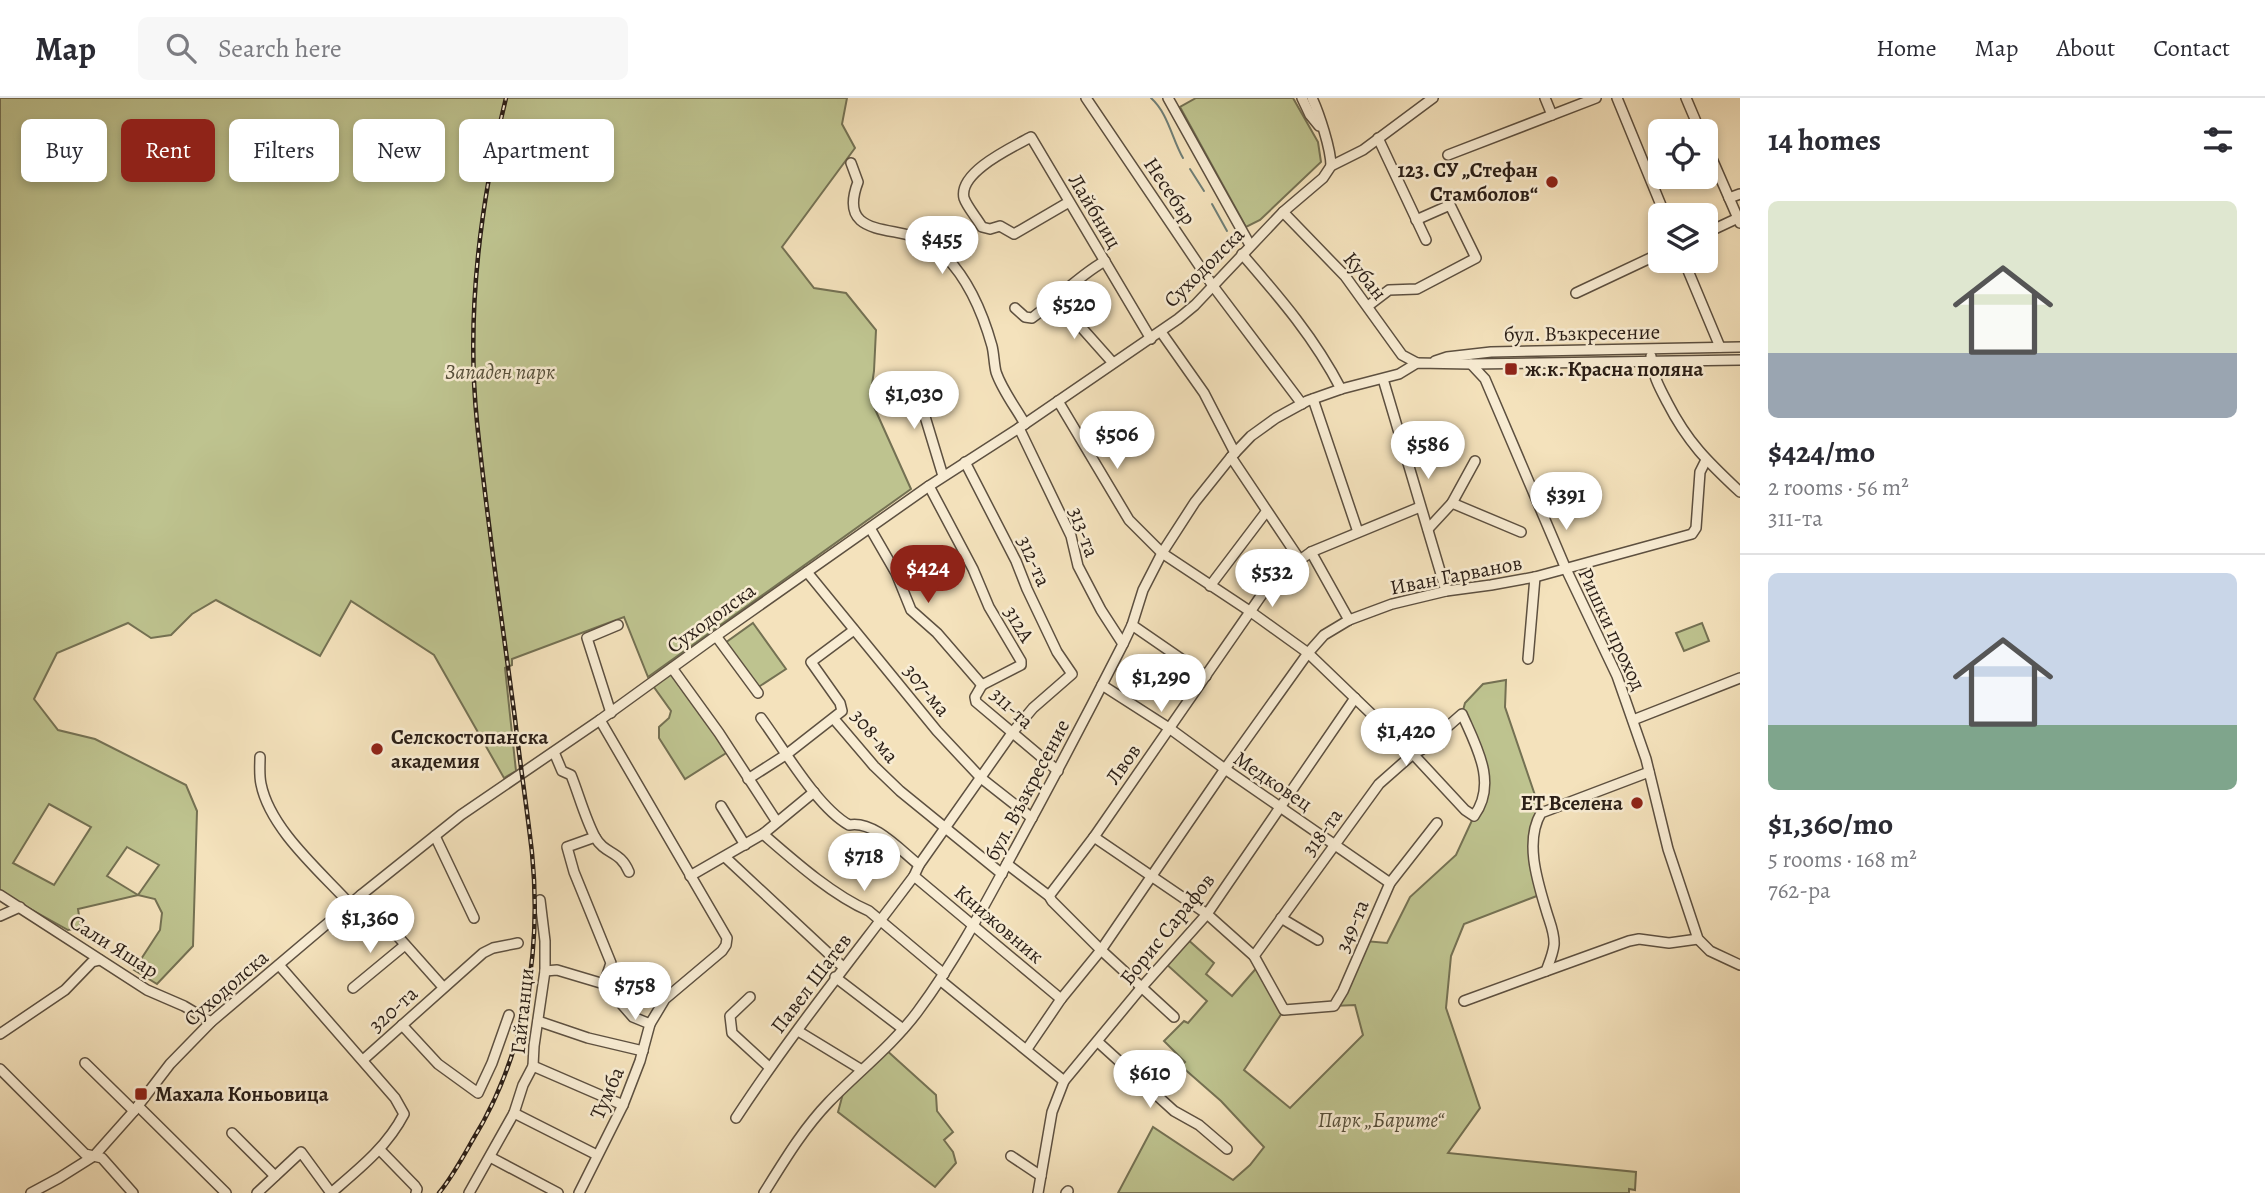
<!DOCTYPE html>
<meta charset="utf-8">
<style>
:root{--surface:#fff;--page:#f7f7f7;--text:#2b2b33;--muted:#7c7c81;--line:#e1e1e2;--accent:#8f2418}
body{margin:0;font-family:Alegreya,serif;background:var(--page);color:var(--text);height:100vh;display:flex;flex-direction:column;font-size:26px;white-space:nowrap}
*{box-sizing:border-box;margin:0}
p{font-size:23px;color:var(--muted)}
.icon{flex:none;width:38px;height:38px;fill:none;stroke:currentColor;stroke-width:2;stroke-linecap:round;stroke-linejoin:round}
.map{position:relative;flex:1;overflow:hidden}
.side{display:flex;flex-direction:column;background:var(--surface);width:525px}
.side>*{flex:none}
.guide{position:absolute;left:21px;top:21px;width:665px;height:63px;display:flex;gap:14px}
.tools{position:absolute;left:1648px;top:21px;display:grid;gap:14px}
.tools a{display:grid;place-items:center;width:70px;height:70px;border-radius:10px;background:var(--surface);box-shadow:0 4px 10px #0003;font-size:35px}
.price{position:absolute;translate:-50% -60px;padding:0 16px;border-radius:24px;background:#fff;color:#222;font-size:23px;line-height:46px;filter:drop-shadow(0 2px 4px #0008)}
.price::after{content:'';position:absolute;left:50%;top:42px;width:21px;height:16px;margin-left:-10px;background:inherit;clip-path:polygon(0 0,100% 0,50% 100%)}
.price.on{background:var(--accent);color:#fff}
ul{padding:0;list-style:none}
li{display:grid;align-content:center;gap:14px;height:371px;padding:0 28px}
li+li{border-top:2px solid var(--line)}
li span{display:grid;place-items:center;height:217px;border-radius:10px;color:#555}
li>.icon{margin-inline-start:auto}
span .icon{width:126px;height:126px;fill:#fffc;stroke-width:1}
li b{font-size:30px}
h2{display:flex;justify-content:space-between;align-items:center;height:84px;padding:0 28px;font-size:30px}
.tag{padding:0 24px;border-radius:10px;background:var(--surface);box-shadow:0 4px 10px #0003;font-size:24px;line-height:63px}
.tag.on{background:var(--accent);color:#fff}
header{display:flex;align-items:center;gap:42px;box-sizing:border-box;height:98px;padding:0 35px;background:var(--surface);border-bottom:2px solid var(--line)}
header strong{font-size:33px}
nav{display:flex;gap:38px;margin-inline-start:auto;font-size:24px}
.search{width:490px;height:63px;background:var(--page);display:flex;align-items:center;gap:18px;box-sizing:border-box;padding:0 24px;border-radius:10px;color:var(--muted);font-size:26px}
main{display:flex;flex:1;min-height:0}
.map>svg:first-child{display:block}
</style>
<header>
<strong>Map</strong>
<div class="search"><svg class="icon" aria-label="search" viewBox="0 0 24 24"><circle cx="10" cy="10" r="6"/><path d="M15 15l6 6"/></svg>Search here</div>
<nav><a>Home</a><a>Map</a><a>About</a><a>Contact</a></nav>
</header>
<main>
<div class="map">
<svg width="1740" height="1095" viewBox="0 0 1740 1095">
<rect width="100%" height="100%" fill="#f4e2bc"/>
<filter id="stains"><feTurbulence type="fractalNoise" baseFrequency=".00286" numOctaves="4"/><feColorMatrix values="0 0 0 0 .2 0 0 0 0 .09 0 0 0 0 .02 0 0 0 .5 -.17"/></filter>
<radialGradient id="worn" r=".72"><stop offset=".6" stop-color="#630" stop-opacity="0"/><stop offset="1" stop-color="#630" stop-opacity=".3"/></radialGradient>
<!-- green -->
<g fill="#bec38f" stroke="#747153" stroke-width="2" fill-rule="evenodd">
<path d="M0 0H847L842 26 855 50 782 149 814 190 846 195 876 232 874 273 870 300 911 391 648 579 624 519 512 561V567L505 570 516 673 504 680 434 557 351 503 320 558 216 502 192 516 171 537 151 540 128 525 57 555 34 601 58 632 95 641 186 687 197 713 193 848 157 886 134 872 160 832 162 815 155 801 138 797 78 811 81 830 68 832 0 794ZM49 706 91 729 54 787 13 765ZM127 749 159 767 138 797 107 778Z"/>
<polygon points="1196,0 1293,0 1318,44 1321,64 1260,122 1246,129 1180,9"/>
<polygon points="753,525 786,571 757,590 725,545"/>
<polygon points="1702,525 1709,543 1684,553 1676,535"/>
<polygon points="672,570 731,652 685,681 659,640 659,629 669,620 671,613 651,585"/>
<polygon points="1506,582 1505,609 1541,715 1533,736 1542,796 1464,826 1451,858 1446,910 1480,1010 1448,1055 1636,1074 1635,1092 1629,1091 1629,1095 1118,1095 1153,1029 1233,1082 1250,1067 1264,1049 1221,1003 1181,968 1185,964 1164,943 1184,923 1188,925 1207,903 1164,864 1186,840 1214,865 1206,876 1232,898 1259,867 1284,912 1244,972 1290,1010 1363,937 1355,907 1334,908 1365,843 1387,845 1410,799 1456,757 1474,718 1483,706 1484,666 1462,616 1465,605 1483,586"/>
<polygon points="884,950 936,997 937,1013 953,1034 944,1042 953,1054 956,1065 935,1089 838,1014 845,988"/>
</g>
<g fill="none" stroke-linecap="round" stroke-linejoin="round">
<!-- stream -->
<g stroke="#6f7e76" stroke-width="2">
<path d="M1151 0C1168 15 1172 41 1183 60"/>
<polyline points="1190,71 1204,93"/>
<polyline points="1212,106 1227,133"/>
</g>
<!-- minor casing -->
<g stroke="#5d5040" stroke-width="12">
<g id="minor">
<polyline points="1086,0 1213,188 1302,306"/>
<polyline points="1168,0 1250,147"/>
<polyline points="1302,0 1310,17 1319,28"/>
<path d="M1312 0C1319 15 1331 51 1331 68"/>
<polyline points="1545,0 1552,17"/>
<polyline points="1617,0 1665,117"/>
<polyline points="1686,0 1700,33"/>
<polyline points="1378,40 1426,142"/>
<polyline points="1706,47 1740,125"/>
<polyline points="1448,57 1596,0"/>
<path d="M851 65 858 84C836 142 897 126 928 144 933 148 940 153 945 158 968 181 983 216 992 248 994 256 994 266 996 274 1002 292 1016 310 1025 326"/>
<polyline points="1729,100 1740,96"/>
<path d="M1069 104 1014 136 1000 128 990 131 982 129C977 120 967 109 964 100 958 74 1013 49 1031 39L1151 241"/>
<polyline points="1283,114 1345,178 1402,257 1417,265"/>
<polyline points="1706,135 1738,120"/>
<path d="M1242 156C1280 200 1314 239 1341 291"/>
<polyline points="1684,163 1720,249"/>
<polyline points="1576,195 1661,155"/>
<polyline points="1057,202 1113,265"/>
<polyline points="1368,208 1389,192 1417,191 1476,160 1450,107 1416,122"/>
<path d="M1015 210 1025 219 1032 220C1056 202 1078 178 1105 163"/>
<polyline points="1161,234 1204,295 1235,355"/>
<path d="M1651 258C1652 276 1659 289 1667 304 1688 345 1707 363 1740 394"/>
<polyline points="1435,263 1447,259 1491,254 1740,249"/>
<polyline points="1471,266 1485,281 1566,471 1617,578 1646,661 1668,751 1698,841 1710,853 1740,867"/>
<polyline points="913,279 943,378"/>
<polyline points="1383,281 1446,493"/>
<polyline points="1313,301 1358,434"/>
<path d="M1058 303 1129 422 1162 455 1251 514 1308 555 1413 656 1465 712 1474 718C1498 685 1476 648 1462 616L1421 652 1413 656 1379 686 1254 858"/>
<polyline points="1019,330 1071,438 1078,468 1101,512 1123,546"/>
<polyline points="1231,359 1300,462"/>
<polyline points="929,388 973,471 989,509 1021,563 1021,567 982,587"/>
<polyline points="1452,405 1475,363"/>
<polyline points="870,430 896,475 911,512 937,535 982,587"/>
<polyline points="1428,431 1452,405 1521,434"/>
<polyline points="1311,454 1349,522"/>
<polyline points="807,474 937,633 981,680 1032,720"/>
<polyline points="1210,488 1266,414"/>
<polyline points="1132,527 1206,578"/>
<polyline points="716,538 758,595"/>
<polyline points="1528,561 1535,479"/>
<polyline points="672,570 719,635 777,724"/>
<polyline points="982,587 975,599 976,604 1058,673"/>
<polyline points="1102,587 1169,630 1225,671 1390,785"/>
<polyline points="611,615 587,540 618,527"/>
<path d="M761 620C784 651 817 709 849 727 874 722 901 753 919 767"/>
<polyline points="834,621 874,668 900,693 1002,776"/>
<polyline points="1633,622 1740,580"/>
<path d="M554 654 562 673 571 677C579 697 585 720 595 739 605 757 620 752 629 774"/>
<path d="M260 659C260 667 259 677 261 686 270 731 320 773 350 806"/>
<polyline points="748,681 787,656 842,613 840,605 811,564 854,532"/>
<polyline points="721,708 745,747"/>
<path d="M763 736C793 762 832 797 869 813L944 876"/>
<polyline points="435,738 474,820"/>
<polyline points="595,739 567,749 574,774 611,865 604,886"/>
<polyline points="1094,739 1207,816 1254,858 1284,912 1334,908 1343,893 1390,785 1437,725"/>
<polyline points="725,759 843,869"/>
<polyline points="1007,766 1049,798 1052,803 1101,852 1174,919"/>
<polyline points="690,778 763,736 814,694"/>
<polyline points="914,778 1061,901"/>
<polyline points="0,797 147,892 184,908 211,924"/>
<polyline points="361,797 443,889"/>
<polyline points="1049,798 1094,739 1272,482 1311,454 1420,409"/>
<polyline points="0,818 20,809"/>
<polyline points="1281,820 1318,842"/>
<path d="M279 867 395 1000 404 1016C387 1049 359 1071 331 1095"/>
<polyline points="545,873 557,872 604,886 633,919 650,926"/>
<polyline points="1546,873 1629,843 1639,841 1669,845 1698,841"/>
<polyline points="835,879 903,931"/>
<polyline points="940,882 1064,983"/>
<polyline points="353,890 405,847"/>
<polyline points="750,899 730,918 732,935 769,969"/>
<path d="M1464 903 1546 873C1549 865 1553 856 1554 847 1555 836 1550 825 1547 815 1538 785 1524 744 1541 715L1649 674"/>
<polyline points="538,923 588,940 643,953"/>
<polyline points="402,927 438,966 478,995 492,965 509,917"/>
<polyline points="798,933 862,972"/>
<polyline points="0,936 65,892 92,864 100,862"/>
<polyline points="1098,944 1174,1013 1199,1027 1227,1051"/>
<polyline points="1027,951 1061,901 1101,852 1225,671 1308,555 1324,537 1349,522 1392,506 1446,493 1491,487 1535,479 1692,436 1696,430 1700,374 1706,362"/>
<polyline points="363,962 483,855 493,850 518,845"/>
<polyline points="85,965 134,1013"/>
<polyline points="533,968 623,1007"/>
<polyline points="0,971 85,1056 102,1060 133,1095"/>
<polyline points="138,1008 226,1095"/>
<polyline points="514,1015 597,1057"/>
<path d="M736 1020C791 936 854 858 914 778L919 767 1012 635 1033 610 1072 576 1057 554 1027 491 1016 463 965 364"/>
<polyline points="232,1035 275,1078"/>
<polyline points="380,1052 415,1088 417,1091 416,1095"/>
<polyline points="1011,1058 1041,1078"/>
<polyline points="490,1059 558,1095"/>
<polyline points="31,1095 59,1080 94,1058 134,1013 170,966 211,924 361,797 461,717 600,622 716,538 929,388 1019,330 1178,221 1195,207 1283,114 1323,80 1331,68 1363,52 1433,0"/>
<polyline points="257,1095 301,1054 331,1095"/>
<polyline points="469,1095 514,1015 523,987 533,968 534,948 545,873 545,843 540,802"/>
<polyline points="579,1095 623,1007 640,963 650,926 665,901 722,853 726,847 727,840 600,622"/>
<path d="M764 1095C784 1063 803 1031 829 1004 858 974 893 947 918 913 953 866 981 814 1009 762 1048 691 1086 619 1123 546L1132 527 1143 492 1162 455 1195 404 1231 359 1251 338 1276 320 1307 303 1341 291 1399 276 1417 265 1471 266 1740 262"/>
<polyline points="1038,1095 1052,1014 1064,983 1141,890 1207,816 1355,600"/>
<polyline points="1066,1095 1068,1093"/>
</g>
</g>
<!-- minor -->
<use href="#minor" stroke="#f8ecd3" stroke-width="9"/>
<!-- rail casing -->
<g stroke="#2b1f17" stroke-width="4.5">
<path id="rail" d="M439 1095C452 1079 462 1061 472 1043 525 958 542 854 532 755 527 710 520 666 515 621 502 522 487 423 477 324 466 216 480 106 506 0"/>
</g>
<!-- rail -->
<use href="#rail" stroke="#f8ecd3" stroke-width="2" stroke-dasharray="5" stroke-linecap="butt"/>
</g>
<!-- markers -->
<g fill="#8f2418" stroke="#f8ecd3" stroke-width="2.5">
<circle cx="1552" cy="84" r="7"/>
<rect x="1504" y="264" width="14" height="14" rx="3.5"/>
<circle cx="377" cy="651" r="7"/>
<circle cx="1637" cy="705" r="7"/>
<rect x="134" y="989" width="14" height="14" rx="3.5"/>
</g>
<g text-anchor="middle" stroke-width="5" stroke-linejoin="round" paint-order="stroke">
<!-- poi labels -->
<g font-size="21" font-weight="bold" fill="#2b1f17" stroke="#f8ecd3" text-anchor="start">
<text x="1538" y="79" text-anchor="end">123. СУ „Стефан<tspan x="1538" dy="24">Стамболов“</tspan></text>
<text x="1525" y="278">ж.к. Красна поляна</text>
<text x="391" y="646">Селскостопанска<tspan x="391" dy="24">академия</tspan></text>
<text x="1623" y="712" text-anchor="end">ЕТ Вселена</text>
<text x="155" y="1003">Махала Коньовица</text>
</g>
<!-- street labels -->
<g font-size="21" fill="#2b1f17" stroke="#f8ecd3">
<text transform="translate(1170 93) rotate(56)" y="7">Несебър</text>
<text transform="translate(1095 113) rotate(59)" y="7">Лайбниц</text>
<text transform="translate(1204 169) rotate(-45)" y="7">Суходолска</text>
<text transform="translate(1365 178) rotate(51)" y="7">Кубан</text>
<text transform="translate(1582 235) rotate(-1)" y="7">бул. Възкресение</text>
<text transform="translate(1084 434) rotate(70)" y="7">313-та</text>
<text transform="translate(1034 463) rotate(66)" y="7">312-та</text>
<text transform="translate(1456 477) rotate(-11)" y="7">Иван Гарванов</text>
<text transform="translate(711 520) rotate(-36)" y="7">Суходолска</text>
<text transform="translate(1019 526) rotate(59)" y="7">312А</text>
<text transform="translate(1612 531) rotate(65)" y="7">Ришки проход</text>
<text transform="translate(927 592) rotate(51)" y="7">307-ма</text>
<text transform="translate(1012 610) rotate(43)" y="7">311-та</text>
<text transform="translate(875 638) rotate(51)" y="7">308-ма</text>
<text transform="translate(1123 666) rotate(-55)" y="7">Лвов</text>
<text transform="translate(1273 683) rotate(34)" y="7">Медковец</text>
<text transform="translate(1027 692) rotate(-62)" y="7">бул. Възкресение</text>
<text transform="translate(1322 734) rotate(-54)" y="7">318-та</text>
<text transform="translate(999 826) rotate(40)" y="7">Книжовник</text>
<text transform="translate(1352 828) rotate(-67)" y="7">349-та</text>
<text transform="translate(1167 831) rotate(-51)" y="7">Борис Сарафов</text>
<text transform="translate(114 848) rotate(32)" y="7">Сали Яшар</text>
<text transform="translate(811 885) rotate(-53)" y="7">Павел Шатев</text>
<text transform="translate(226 890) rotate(-41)" y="7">Суходолска</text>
<text transform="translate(393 911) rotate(-42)" y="7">320-та</text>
<text transform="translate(522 913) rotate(-84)" y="7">Гайтанци</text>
<text transform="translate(607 995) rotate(-66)" y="7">Тумба</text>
</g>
<!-- park labels -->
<g font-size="21" font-style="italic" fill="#57503b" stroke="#f8ecd3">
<text x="500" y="281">Западен парк</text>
<text x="1381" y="1029">Парк „Барите“</text>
</g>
</g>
<rect width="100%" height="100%" filter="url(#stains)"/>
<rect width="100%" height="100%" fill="url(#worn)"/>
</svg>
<div class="tools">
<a><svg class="icon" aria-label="locate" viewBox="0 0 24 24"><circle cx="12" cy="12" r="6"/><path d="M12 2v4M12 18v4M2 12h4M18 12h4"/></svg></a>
<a><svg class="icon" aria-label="layers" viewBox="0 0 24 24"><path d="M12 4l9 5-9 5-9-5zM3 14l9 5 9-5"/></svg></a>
</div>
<b class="price" style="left:942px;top:178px">$455</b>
<b class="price" style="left:1074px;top:243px">$520</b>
<b class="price" style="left:914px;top:333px">$1,030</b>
<b class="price" style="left:1117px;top:373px">$506</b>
<b class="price" style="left:1428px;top:383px">$586</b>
<b class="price" style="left:1566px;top:434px">$391</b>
<b class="price on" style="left:928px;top:507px">$424</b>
<b class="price" style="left:1272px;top:511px">$532</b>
<b class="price" style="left:1161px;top:616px">$1,290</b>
<b class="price" style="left:1406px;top:670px">$1,420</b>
<b class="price" style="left:864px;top:795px">$718</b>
<b class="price" style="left:370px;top:857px">$1,360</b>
<b class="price" style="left:635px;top:924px">$758</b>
<b class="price" style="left:1150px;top:1012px">$610</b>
<div class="guide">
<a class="tag">Buy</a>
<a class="tag on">Rent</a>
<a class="tag">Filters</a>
<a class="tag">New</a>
<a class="tag">Apartment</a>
</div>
</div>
<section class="side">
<h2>14 homes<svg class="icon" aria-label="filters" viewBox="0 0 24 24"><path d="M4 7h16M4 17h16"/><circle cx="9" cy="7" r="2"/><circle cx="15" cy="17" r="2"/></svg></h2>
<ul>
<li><span style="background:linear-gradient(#dfe7d0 70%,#9aa5b1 0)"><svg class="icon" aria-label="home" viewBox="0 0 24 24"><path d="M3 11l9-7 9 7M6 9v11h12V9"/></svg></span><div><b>$424/mo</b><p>2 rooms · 56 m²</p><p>311-та</p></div></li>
<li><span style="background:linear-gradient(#c9d6e8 70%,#7fa58c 0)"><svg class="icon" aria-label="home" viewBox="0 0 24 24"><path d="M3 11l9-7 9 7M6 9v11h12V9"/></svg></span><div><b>$1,360/mo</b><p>5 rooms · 168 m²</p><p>762-ра</p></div></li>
</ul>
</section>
</main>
